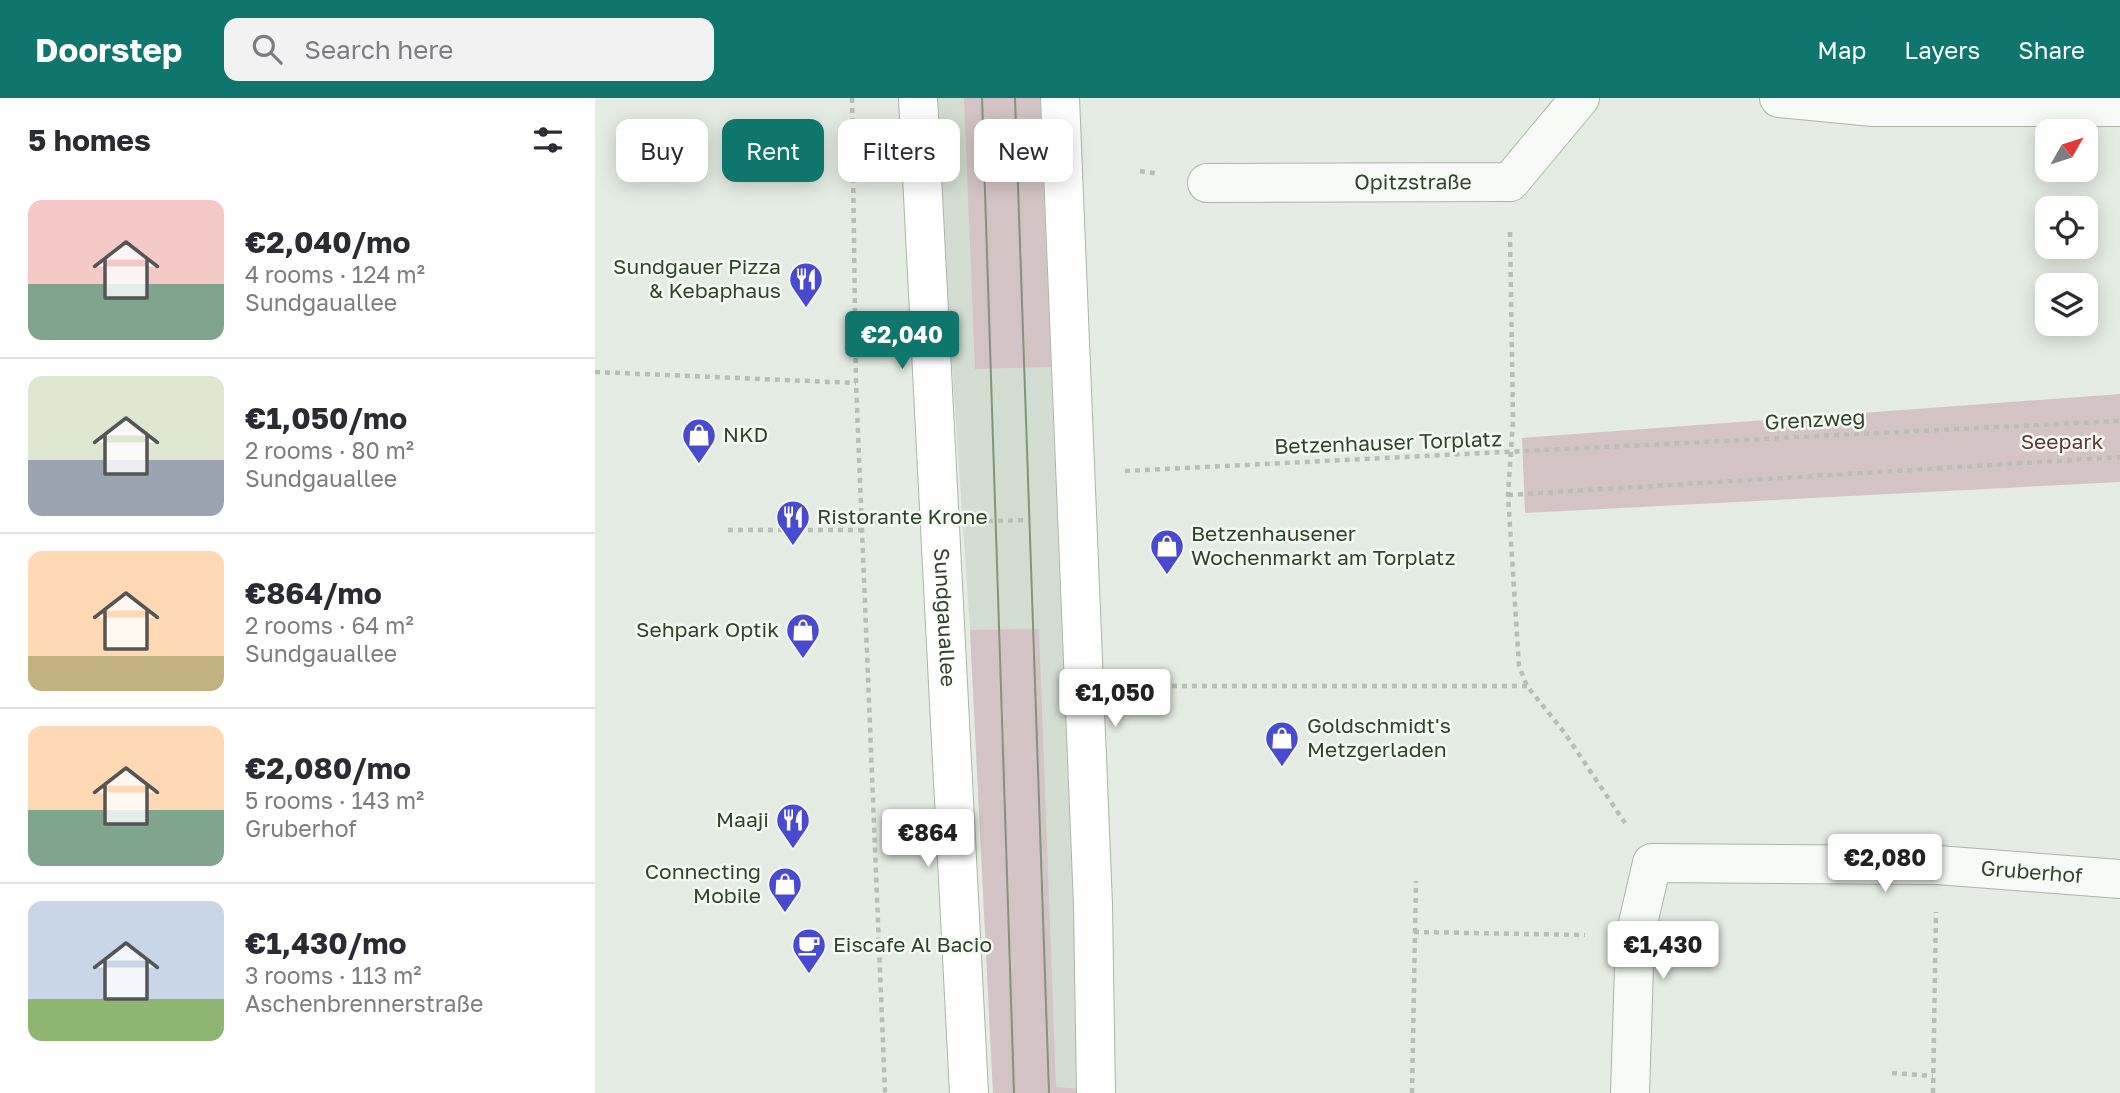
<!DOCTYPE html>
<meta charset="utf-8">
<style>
:root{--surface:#fff;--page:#f2f2f3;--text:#2b2b33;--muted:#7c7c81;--line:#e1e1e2;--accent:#0f766e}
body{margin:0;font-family:"Golos Text",sans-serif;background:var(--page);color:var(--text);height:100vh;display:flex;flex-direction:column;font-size:26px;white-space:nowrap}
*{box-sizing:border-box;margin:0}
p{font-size:23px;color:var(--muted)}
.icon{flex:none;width:38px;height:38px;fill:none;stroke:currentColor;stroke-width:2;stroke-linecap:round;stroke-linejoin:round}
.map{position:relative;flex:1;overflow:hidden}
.sheet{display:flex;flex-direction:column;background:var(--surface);width:595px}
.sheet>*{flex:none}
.hud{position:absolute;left:21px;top:21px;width:665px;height:63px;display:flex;gap:14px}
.needle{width:46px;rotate:51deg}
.tools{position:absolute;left:1440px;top:21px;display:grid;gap:14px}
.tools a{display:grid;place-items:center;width:63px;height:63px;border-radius:14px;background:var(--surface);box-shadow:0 4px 18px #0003;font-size:35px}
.price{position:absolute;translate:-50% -60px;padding:0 16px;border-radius:7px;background:#fff;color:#222;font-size:23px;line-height:46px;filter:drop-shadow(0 2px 4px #0008)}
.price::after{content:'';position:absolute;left:50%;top:42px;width:21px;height:16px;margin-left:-10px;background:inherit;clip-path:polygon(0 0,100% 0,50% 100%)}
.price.selected{background:var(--accent);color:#fff}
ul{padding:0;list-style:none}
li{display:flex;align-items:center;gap:21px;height:175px;padding:0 28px}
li+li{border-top:2px solid var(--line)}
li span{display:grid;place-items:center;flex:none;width:196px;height:140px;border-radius:14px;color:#555}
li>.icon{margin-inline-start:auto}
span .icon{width:84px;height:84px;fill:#fffc;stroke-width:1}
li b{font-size:30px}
h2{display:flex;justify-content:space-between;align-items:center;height:84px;padding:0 28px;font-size:30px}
.pill{padding:0 24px;border-radius:14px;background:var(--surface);box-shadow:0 4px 18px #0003;font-size:24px;line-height:63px}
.pill.selected{background:var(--accent);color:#fff}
header{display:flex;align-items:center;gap:42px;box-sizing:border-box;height:98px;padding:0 35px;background:var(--accent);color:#fff}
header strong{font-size:33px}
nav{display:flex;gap:38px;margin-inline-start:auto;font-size:24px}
.search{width:490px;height:63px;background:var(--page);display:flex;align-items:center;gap:18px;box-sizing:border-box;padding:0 24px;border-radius:14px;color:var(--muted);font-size:26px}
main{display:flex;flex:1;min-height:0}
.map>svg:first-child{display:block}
</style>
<header>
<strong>Doorstep</strong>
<div class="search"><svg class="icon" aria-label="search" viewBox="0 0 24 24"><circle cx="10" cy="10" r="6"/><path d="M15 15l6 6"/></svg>Search here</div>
<nav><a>Map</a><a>Layers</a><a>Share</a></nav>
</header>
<main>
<section class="sheet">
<h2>5 homes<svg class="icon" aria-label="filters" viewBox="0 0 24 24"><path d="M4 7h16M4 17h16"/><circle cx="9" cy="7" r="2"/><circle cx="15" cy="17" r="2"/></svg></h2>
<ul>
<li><span style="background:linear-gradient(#f6c9c9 60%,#7fa58c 0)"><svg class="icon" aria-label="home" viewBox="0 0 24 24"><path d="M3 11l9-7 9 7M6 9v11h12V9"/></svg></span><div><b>€2,040/mo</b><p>4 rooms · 124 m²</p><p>Sundgauallee</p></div></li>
<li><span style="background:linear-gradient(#dfe7d0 60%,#9aa5b1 0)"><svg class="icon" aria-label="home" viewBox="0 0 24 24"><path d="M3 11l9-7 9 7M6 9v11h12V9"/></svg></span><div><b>€1,050/mo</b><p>2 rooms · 80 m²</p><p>Sundgauallee</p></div></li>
<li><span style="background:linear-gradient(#ffd9b3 75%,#c2b280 0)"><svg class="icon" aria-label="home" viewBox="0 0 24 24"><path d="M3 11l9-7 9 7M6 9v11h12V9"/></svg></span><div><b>€864/mo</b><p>2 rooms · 64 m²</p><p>Sundgauallee</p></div></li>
<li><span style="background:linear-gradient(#ffd9b3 60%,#7fa58c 0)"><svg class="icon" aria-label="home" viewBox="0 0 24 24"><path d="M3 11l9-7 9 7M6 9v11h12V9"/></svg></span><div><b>€2,080/mo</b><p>5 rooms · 143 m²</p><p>Gruberhof</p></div></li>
<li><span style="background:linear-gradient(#c9d6e8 70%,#8fb573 0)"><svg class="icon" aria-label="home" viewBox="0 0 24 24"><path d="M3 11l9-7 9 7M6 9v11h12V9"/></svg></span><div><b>€1,430/mo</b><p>3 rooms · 113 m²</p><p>Aschenbrennerstraße</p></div></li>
</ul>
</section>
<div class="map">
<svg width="1525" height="995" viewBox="0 0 1525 995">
<rect width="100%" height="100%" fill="#e5ece3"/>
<!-- built -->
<polygon fill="#d4ddd1" points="339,0 445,0 486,995 398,995 375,532"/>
<!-- green -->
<g fill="#d5c4c6">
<polygon points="369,0 445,0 456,269 380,271"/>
<polygon points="1525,296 1525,384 930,415 927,340"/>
<polygon points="444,531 461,989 486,991 486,995 398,995 375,532"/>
</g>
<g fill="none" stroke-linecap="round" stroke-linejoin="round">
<!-- street casing -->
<g stroke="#abb6a8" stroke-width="40">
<g id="street">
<polyline points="1184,0 1278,9 1525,9"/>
<path id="s1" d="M612 85 915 84 985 0"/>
<path id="s2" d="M1035 995 1040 838 1057 765 1342 767 1525 781"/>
</g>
</g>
<!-- secondary casing -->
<g stroke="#abb6a8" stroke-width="40">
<g id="secondary">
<path id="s3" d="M323 0 374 995"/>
<polyline points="465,0 498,807 501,995"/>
</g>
</g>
<!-- path -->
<g stroke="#b8c0b5" stroke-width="4.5" stroke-dasharray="5 5" stroke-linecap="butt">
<polyline points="257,0 261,285 290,995"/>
<polyline points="545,73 564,76"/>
<polyline points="915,134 918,322 913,397 924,568 932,588 969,634 1030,725"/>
<polyline points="0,274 261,285"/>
<polyline points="530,373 1525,323"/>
<polyline points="913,397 1525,359"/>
<polyline points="393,423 433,422"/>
<polyline points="267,424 296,424"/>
<polyline points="133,432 267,432"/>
<polyline points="537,588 932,588"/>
<polyline points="819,834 990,837"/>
<polyline points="1297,975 1338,978"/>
<polyline points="817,995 821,783"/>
<polyline points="1338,995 1341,814"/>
</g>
<!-- street -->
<use href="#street" stroke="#f7faf6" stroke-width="38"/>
<!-- secondary -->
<use href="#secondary" stroke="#fff" stroke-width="38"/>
<!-- tram -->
<g stroke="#83957c" stroke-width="2">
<polyline points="387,0 419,995"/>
<polyline points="420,0 454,995"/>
</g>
</g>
<!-- icons -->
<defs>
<g id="restaurant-pin" transform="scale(1.75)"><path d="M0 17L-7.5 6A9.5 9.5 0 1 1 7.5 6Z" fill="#484bd0" stroke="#f5f9f3"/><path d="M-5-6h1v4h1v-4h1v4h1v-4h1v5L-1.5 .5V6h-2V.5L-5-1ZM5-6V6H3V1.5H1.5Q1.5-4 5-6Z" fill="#fff"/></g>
<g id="shop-pin" transform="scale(1.75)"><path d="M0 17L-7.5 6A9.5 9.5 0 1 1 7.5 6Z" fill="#484bd0" stroke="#f5f9f3"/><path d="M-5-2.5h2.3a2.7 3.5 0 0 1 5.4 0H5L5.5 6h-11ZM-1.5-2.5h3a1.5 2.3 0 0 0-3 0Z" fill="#fff"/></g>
<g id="cafe-pin" transform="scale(1.75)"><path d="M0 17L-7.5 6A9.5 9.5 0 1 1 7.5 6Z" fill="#484bd0" stroke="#f5f9f3"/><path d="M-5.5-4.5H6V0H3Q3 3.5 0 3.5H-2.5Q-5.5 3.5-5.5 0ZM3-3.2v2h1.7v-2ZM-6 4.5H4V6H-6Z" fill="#fff"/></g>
</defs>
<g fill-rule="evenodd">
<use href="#restaurant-pin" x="211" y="181"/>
<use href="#shop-pin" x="104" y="337"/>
<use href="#restaurant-pin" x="198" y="419"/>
<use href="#shop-pin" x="572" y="448"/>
<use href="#shop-pin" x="208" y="532"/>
<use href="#shop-pin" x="687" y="640"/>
<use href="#restaurant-pin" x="198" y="722"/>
<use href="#shop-pin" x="190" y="786"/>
<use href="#cafe-pin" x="214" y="847"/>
</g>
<g text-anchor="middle" stroke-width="5" stroke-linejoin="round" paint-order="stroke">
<!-- street labels -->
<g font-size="21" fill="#31442b" stroke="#f5f9f3">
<text dy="7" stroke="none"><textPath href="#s1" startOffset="206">Opitzstraße</textPath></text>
<text transform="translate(1220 322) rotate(-3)" y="7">Grenzweg</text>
<text transform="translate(793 345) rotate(-2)" y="7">Betzenhauser Torplatz</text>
<text dy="7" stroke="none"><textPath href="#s3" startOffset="520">Sundgauallee</textPath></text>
<text dy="7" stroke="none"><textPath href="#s2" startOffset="612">Gruberhof</textPath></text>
</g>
<!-- poi labels -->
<g font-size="21" fill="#31442b" stroke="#f5f9f3" text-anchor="start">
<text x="186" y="176" text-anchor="end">Sundgauer Pizza<tspan x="186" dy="24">&amp; Kebaphaus</tspan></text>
<text x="128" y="344">NKD</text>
<text x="222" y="426">Ristorante Krone</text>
<text x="596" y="443">Betzenhausener<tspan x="596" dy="24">Wochenmarkt am Torplatz</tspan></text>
<text x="184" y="539" text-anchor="end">Sehpark Optik</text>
<text x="712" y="635">Goldschmidt's<tspan x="712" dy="24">Metzgerladen</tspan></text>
<text x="174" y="729" text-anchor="end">Maaji</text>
<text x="166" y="781" text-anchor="end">Connecting<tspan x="166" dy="24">Mobile</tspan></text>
<text x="238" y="854">Eiscafe Al Bacio</text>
</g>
<!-- park labels -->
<g font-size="21" fill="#60383a" stroke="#f5f9f3">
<text x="1467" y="351">Seepark</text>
</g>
</g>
</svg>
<div class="tools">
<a><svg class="needle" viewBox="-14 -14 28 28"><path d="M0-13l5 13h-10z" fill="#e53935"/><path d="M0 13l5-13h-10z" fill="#7c7c81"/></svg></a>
<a><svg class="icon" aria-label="locate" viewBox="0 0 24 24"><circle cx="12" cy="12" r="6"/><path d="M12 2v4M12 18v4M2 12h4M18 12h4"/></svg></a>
<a><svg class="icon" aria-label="layers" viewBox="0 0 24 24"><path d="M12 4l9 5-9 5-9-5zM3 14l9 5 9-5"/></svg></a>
</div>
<b class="price selected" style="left:307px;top:273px">€2,040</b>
<b class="price" style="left:520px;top:631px">€1,050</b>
<b class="price" style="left:333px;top:771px">€864</b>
<b class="price" style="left:1290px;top:796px">€2,080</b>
<b class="price" style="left:1068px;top:883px">€1,430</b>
<div class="hud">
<a class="pill">Buy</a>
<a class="pill selected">Rent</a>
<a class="pill">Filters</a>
<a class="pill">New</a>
</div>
</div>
</main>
